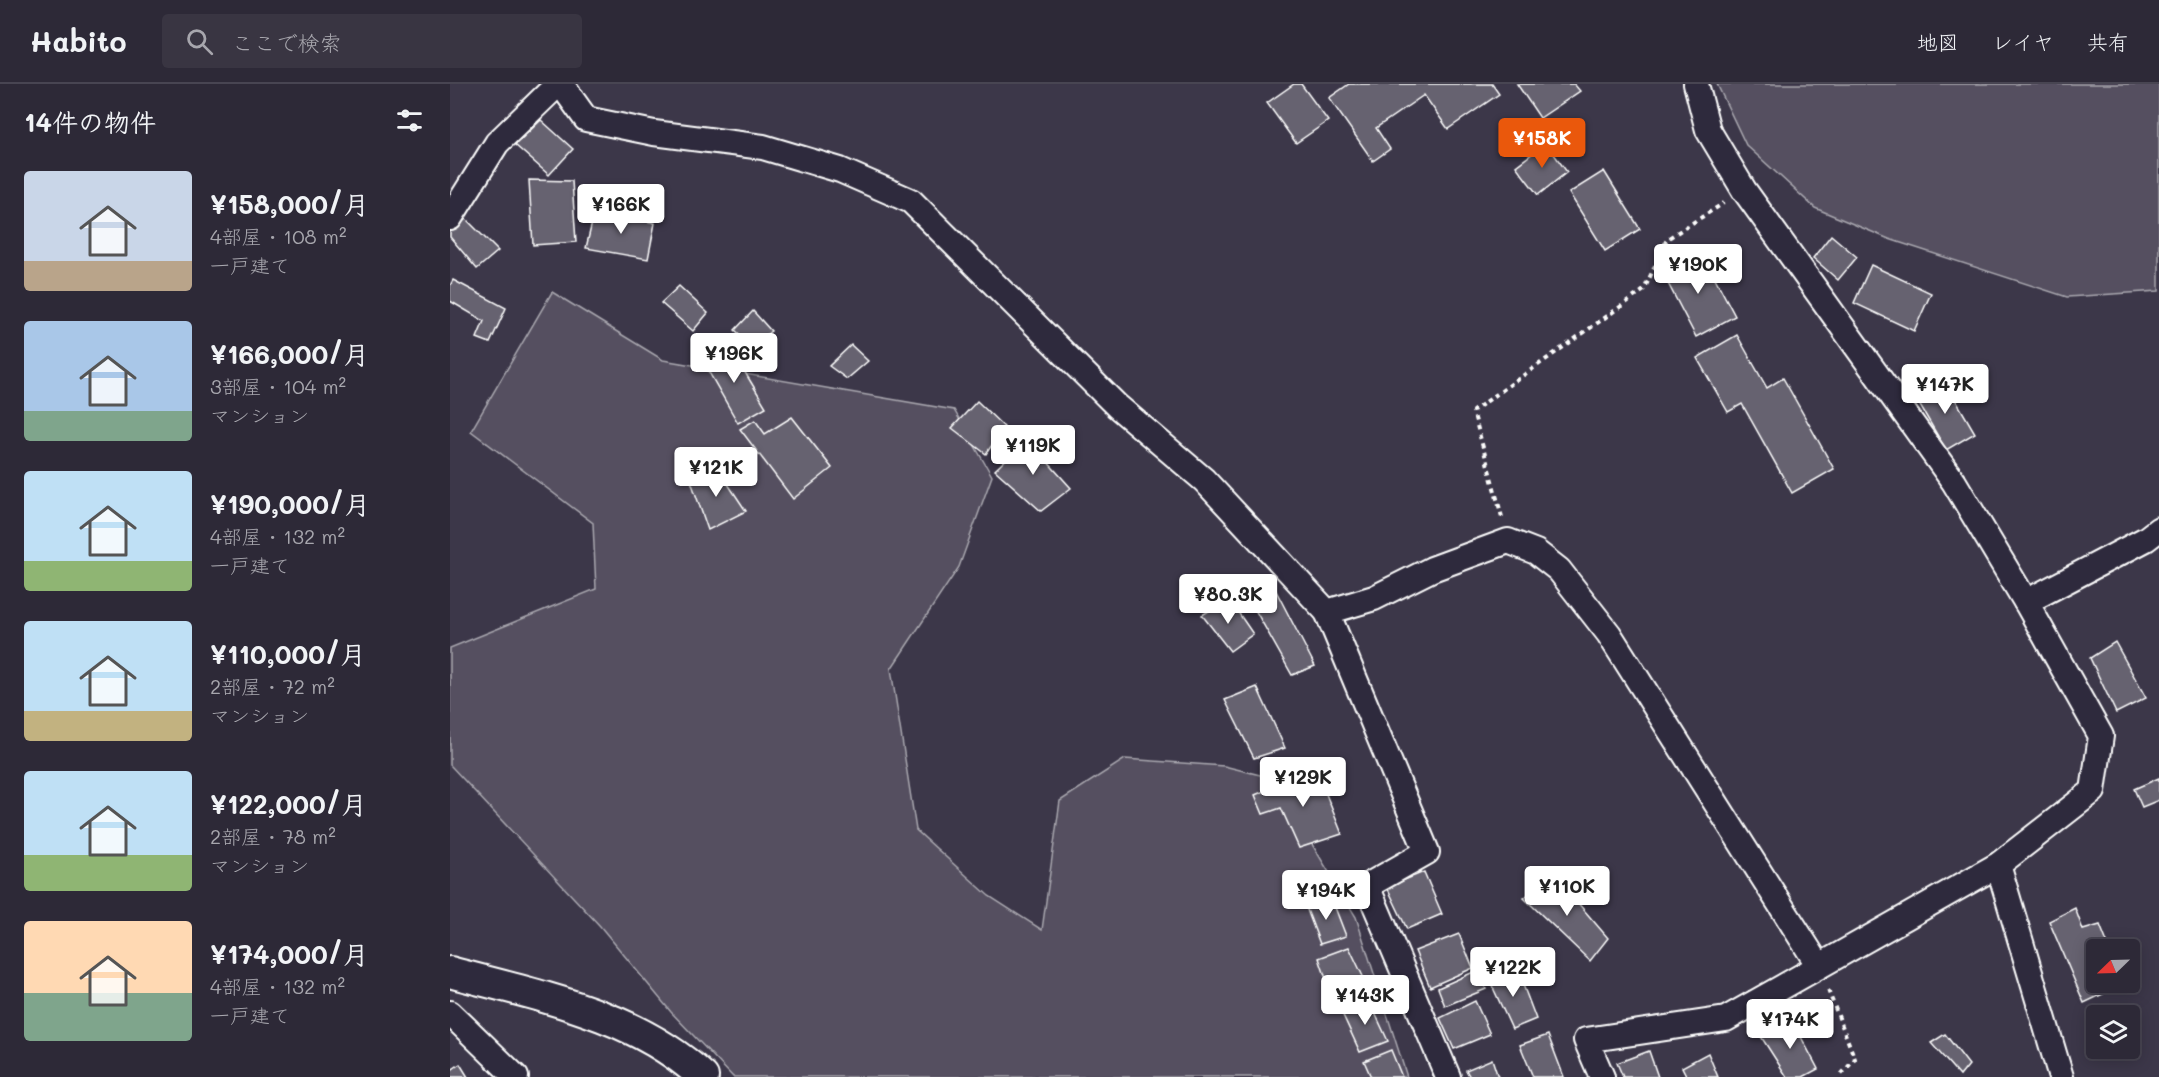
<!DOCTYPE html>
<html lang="ja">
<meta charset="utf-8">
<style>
:root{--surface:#2d2937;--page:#393542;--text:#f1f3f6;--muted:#a7a6ad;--line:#484552;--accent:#ea580c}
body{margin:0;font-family:Mali,"Klee One",sans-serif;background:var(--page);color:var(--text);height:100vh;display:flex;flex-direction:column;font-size:22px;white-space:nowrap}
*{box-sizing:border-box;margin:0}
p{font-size:20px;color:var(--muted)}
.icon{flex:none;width:33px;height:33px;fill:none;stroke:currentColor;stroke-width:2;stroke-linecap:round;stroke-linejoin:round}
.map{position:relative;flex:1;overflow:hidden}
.details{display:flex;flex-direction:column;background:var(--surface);width:450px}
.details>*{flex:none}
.needle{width:39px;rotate:247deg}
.buttons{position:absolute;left:1636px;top:855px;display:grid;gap:12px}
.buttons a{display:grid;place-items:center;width:54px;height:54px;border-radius:6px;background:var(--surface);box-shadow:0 3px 15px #0003,0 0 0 2px var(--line);font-size:30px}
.price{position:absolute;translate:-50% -51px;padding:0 14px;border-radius:6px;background:#fff;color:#222;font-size:20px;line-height:39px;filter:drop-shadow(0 2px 3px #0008)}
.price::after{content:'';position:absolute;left:50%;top:36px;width:18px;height:14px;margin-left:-9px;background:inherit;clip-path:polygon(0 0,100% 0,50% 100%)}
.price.active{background:var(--accent);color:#fff}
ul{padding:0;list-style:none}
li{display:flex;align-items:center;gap:18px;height:150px;padding:0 24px}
li span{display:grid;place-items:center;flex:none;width:168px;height:120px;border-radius:6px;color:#555}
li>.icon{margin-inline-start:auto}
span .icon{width:72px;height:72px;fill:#fffc;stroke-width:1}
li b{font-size:26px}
h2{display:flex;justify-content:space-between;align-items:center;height:72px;padding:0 24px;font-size:26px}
header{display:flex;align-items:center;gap:36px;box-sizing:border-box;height:84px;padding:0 30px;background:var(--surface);border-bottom:2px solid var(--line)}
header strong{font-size:28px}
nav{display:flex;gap:33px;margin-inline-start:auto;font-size:21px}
.search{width:420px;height:54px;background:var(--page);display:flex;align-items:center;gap:15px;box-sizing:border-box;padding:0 21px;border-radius:6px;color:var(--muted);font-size:22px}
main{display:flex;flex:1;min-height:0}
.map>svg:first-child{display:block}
</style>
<header>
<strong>Habito</strong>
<div class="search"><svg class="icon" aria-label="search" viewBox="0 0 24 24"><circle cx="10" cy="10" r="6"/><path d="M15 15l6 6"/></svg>ここで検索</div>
<nav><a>地図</a><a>レイヤ</a><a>共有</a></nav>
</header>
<main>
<section class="details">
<h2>14件の物件<svg class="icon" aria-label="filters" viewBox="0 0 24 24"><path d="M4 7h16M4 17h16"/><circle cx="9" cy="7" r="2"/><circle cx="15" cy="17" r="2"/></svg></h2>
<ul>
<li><span style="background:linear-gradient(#c9d6e8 75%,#b9a48a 0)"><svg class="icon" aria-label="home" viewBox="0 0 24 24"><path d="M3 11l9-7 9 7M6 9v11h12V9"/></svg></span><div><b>¥158,000/月</b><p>4部屋 · 108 m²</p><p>一戸建て</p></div></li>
<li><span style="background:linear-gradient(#a9c7e8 75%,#7fa58c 0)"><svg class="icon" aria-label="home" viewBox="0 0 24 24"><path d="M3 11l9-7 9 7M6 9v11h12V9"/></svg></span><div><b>¥166,000/月</b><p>3部屋 · 104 m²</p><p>マンション</p></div></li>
<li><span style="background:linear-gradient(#bfe0f5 75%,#8fb573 0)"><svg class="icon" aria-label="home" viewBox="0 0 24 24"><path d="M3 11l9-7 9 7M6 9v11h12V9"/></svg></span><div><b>¥190,000/月</b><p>4部屋 · 132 m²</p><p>一戸建て</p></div></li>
<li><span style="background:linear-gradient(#bfe0f5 75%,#c2b280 0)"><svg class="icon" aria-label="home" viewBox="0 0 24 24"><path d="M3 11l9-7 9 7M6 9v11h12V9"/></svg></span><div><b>¥110,000/月</b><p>2部屋 · 72 m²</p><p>マンション</p></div></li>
<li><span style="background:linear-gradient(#bfe0f5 70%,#8fb573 0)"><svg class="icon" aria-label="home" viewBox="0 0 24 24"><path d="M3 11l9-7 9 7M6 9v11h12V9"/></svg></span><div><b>¥122,000/月</b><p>2部屋 · 78 m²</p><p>マンション</p></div></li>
<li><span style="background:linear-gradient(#ffd9b3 60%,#7fa58c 0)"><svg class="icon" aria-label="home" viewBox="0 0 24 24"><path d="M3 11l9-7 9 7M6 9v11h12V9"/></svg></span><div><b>¥174,000/月</b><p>4部屋 · 132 m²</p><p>一戸建て</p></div></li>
</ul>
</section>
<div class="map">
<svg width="1709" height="993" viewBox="0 0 1709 993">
<rect width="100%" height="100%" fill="#3c3749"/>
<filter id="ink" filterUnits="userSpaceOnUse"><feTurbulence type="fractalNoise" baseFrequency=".0167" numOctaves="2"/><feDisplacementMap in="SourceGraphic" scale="12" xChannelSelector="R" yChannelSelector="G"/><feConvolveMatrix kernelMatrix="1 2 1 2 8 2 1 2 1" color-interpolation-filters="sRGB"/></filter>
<g filter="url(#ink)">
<!-- green -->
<g fill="#555060" stroke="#aaa8b0" stroke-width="1.5">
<polygon points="1267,0 1709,0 1709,207 1617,213 1439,155 1365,124 1296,61"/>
<polygon points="102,208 213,276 504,326 542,392 509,483 441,585 466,746 539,812 592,846 610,717 675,675 774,682 822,694 906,833 957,993 283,993 221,928 150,842 0,681 0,564 146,505 143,439 21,347"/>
</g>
<!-- building -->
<g fill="#666270" stroke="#fff" stroke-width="1.5">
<polygon points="844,0 851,0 878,37 846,59 817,19"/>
<polygon points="899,0 1042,0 1049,10 998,45 974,11 926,44 940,65 923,77 879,14"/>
<polygon points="1067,0 1124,0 1130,7 1090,34"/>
<polygon points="91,36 123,65 99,91 65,61"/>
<polygon points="1096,59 1117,88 1088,111 1066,82"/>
<polygon points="1154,87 1190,145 1155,167 1119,109"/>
<polygon points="79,96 122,97 126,158 83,161"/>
<polygon points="145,126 205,139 198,175 136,164"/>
<polygon points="16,135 48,167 27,185 0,153 0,148"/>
<polygon points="1381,151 1407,173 1388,196 1363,174"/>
<polygon points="1229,174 1235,186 1255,175 1285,232 1246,253 1210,184"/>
<polygon points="1421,181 1481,209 1464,247 1404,219"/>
<polygon points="3,196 56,224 40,259 27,254 34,237 0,217 0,202"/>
<polygon points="229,202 258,229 243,247 211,219"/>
<polygon points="303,227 321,247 302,262 285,246"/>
<polygon points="1287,251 1317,304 1333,294 1384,385 1342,409 1292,320 1278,328 1247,274"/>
<polygon points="401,261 418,277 397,295 379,282"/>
<polygon points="279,262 316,323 288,339 252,276"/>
<polygon points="1494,296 1525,349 1496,366 1465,313"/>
<polygon points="527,317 554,343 536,370 502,344"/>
<polygon points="342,333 382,384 343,415 290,345 305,336 315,350"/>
<polygon points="577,355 621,404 591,427 545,386"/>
<polygon points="266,382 296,427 258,446 240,394"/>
<polygon points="824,503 865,582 842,591 799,515"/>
<polygon points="779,515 803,550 780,567 752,531"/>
<polygon points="1665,558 1696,614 1666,629 1640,574"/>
<polygon points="807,603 835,664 804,674 775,616"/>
<polygon points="866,685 892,750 849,764 831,724 813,730 805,711"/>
<polygon points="1709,694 1709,716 1692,723 1684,705"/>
<polygon points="974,788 992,830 957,845 937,803"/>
<polygon points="1103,790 1158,854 1140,877 1074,814"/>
<polygon points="881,813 896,852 870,860 856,823"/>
<polygon points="1625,824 1633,846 1650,841 1660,866 1647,866 1647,898 1674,900 1634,919 1599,837"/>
<polygon points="1009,850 1023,884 980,903 965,867"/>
<polygon points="899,863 919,905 883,915 869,874"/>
<polygon points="1067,885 1086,935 1062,945 1039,895"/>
<polygon points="1028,886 1036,905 995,922 988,904"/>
<polygon points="919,916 938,957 910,968 892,929"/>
<polygon points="1025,917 1040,950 1004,965 990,934"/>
<polygon points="1341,934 1368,985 1353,993 1337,993 1310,951"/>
<polygon points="1495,950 1519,981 1510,992 1481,959"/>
<polygon points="1098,951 1114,993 1083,993 1070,961"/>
<polygon points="941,966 952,993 921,993 914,977"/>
<polygon points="1199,967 1208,993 1173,993 1167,979"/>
<polygon points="1258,969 1268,993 1237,993 1232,983"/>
<polygon points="1042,975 1048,993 1020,993 1016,986"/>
<polygon points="10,980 18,993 0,993 0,987"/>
</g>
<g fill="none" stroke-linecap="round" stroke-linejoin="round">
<!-- minor casing -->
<g stroke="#fff" stroke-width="28">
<g id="minor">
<polyline points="111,0 136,35 204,49 313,63 390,86 461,117 667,322 754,396 877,528 924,514 982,485 1058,457 1086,468 1109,486 1159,550 1369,882"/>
<polyline points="0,134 47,59 108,0"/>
<polyline points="1576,518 1696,455 1709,445"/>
<polyline points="877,528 977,768 917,802 998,993"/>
<polyline points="1548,781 1611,993"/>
<polyline points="0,929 66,993"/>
<polyline points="1152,993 1136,956 1276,935 1548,781 1643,707 1651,652 1576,518 1504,398 1294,106 1258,46 1246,0"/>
</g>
</g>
<!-- tertiary casing -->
<g stroke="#fff" stroke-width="34">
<path id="tertiary" d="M0 888C88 912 184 929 253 993"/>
</g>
<!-- path -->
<g stroke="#fff" stroke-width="4" stroke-dasharray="4.5 4.5" stroke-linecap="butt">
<polyline points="1052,433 1023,327 1194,206 1217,155 1274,119"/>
<polyline points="1378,906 1405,975 1389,993"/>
</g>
<!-- minor -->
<use href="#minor" stroke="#2f2a3d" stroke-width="24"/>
<!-- tertiary -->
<use href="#tertiary" stroke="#2f2a3d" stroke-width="30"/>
</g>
</g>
</svg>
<div class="buttons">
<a><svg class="needle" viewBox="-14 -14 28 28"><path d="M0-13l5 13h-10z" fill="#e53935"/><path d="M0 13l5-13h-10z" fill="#a7a6ad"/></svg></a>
<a><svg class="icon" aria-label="layers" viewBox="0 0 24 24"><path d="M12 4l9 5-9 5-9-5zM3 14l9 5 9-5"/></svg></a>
</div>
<b class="price active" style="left:1092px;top:85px">¥158K</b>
<b class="price" style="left:171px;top:151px">¥166K</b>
<b class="price" style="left:1248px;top:211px">¥190K</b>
<b class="price" style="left:284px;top:300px">¥196K</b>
<b class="price" style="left:1495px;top:331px">¥147K</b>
<b class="price" style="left:583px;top:392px">¥119K</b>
<b class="price" style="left:266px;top:414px">¥121K</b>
<b class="price" style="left:778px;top:541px">¥80.3K</b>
<b class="price" style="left:853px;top:724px">¥129K</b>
<b class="price" style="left:1117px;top:833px">¥110K</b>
<b class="price" style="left:876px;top:837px">¥194K</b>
<b class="price" style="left:1063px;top:914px">¥122K</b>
<b class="price" style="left:915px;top:942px">¥143K</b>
<b class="price" style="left:1340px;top:966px">¥174K</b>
</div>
</main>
